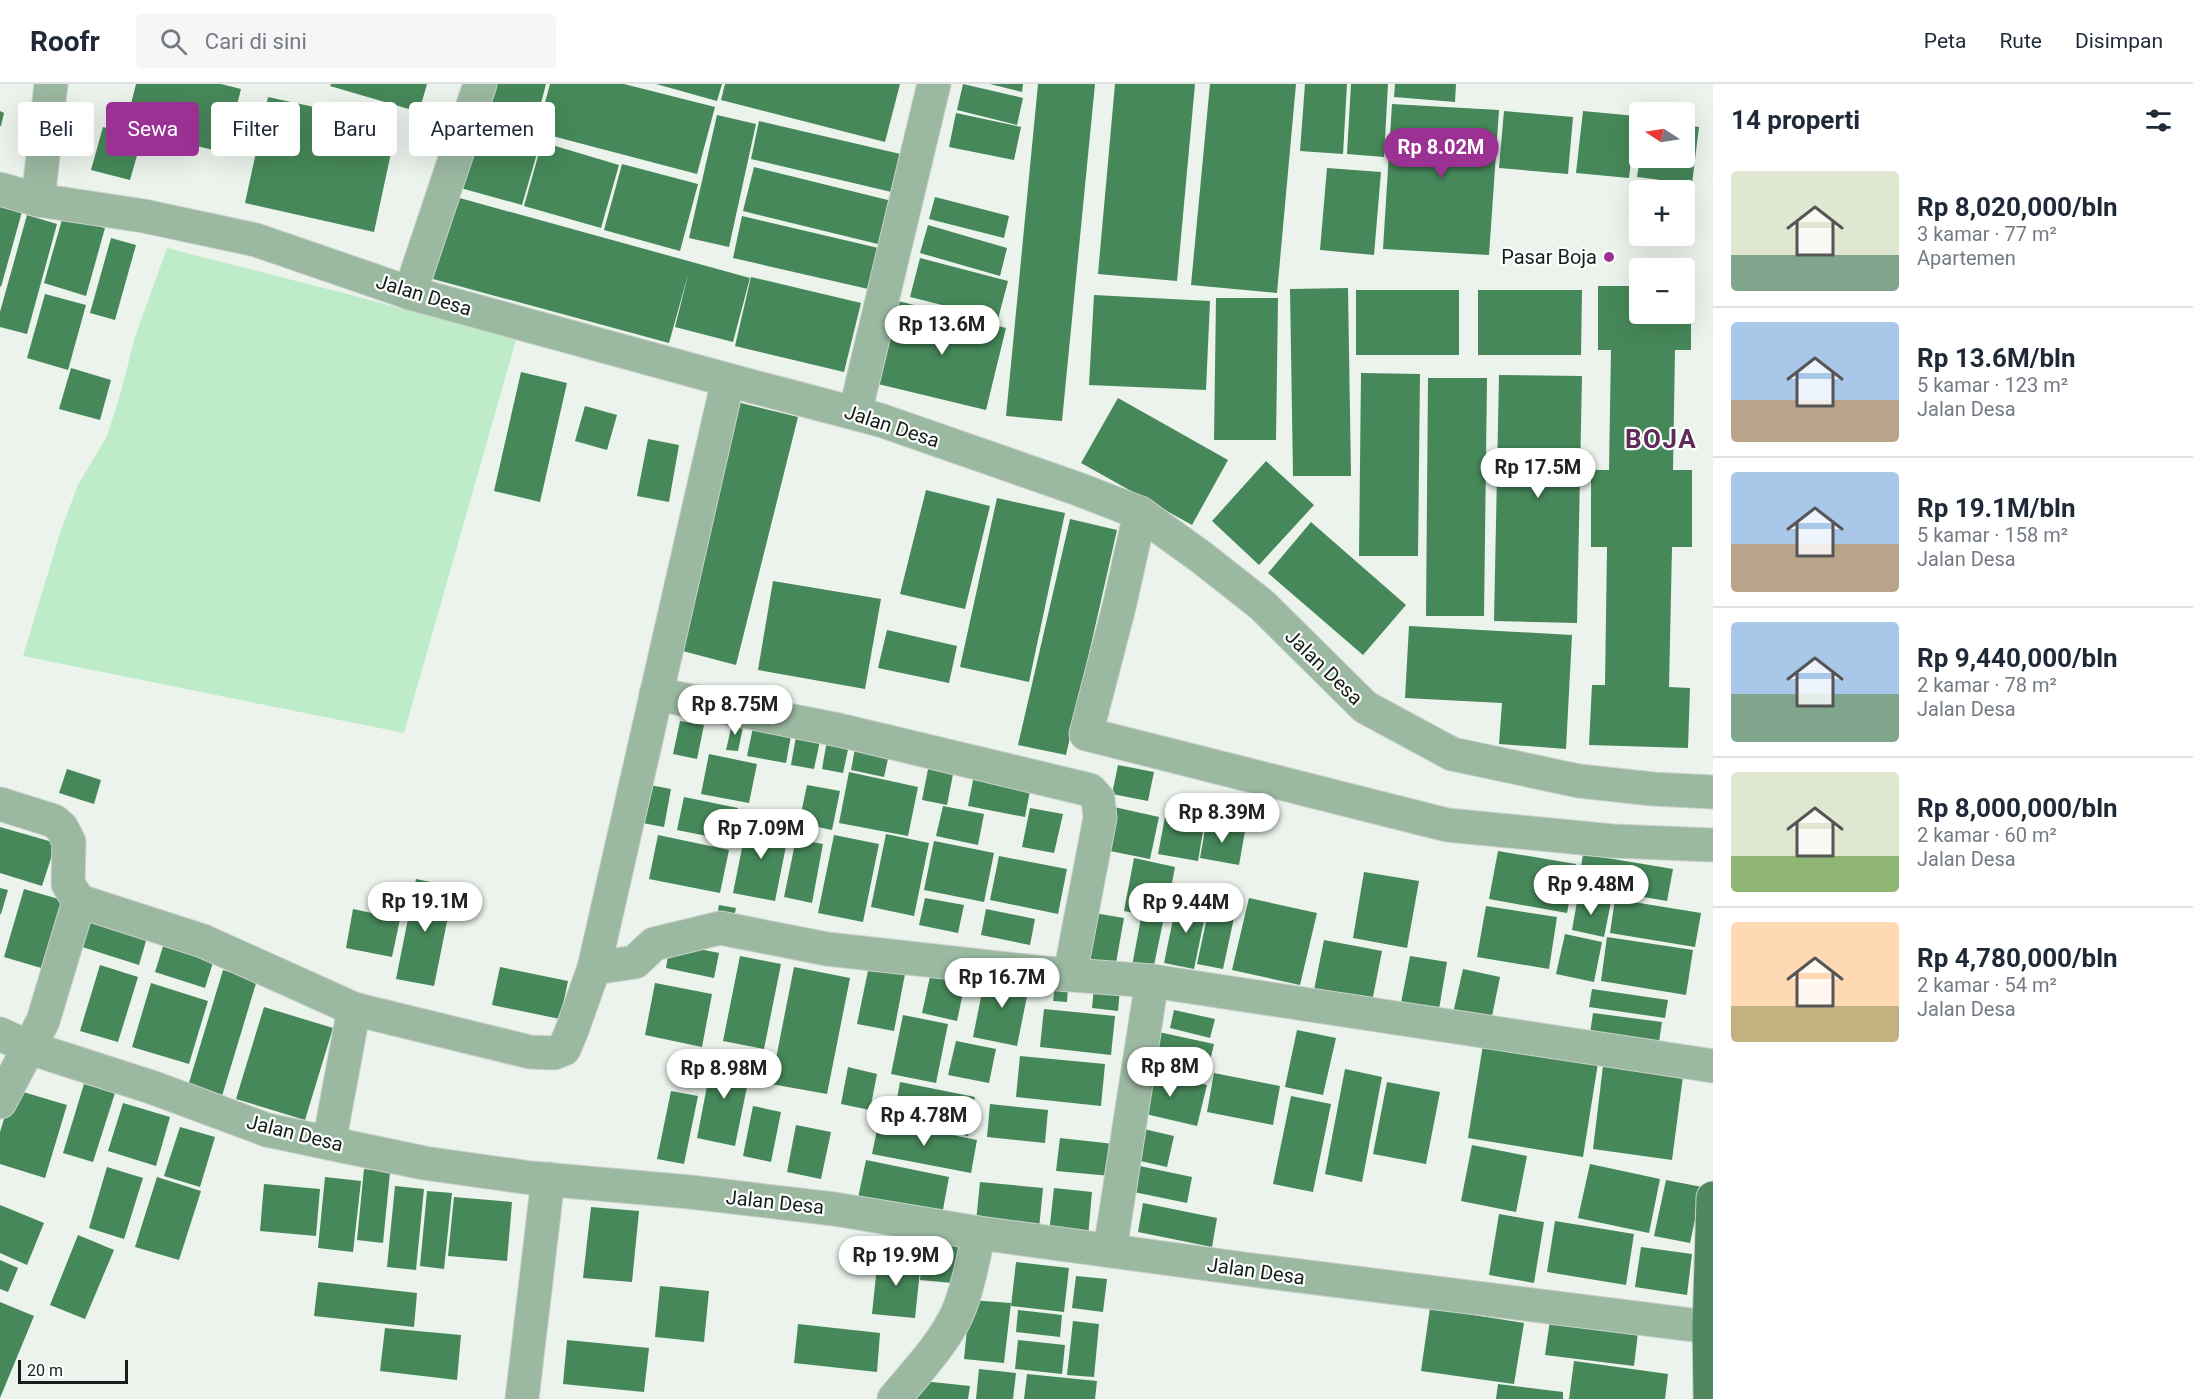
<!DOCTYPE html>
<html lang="id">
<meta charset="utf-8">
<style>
:root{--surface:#fff;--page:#f6f6f7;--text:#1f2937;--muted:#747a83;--line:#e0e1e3;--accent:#9b3193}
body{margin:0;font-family:Roboto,sans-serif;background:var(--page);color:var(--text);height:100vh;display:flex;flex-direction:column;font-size:22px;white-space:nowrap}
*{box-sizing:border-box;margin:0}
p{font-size:20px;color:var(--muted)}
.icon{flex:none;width:33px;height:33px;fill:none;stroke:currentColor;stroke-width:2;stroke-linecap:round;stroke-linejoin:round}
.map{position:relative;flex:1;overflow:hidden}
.sheet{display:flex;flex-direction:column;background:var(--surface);width:480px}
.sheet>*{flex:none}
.top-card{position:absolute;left:18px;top:18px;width:570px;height:54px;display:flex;gap:12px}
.needle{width:39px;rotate:282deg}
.buttons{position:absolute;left:1629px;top:18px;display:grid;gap:12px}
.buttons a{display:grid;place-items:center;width:66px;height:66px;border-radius:6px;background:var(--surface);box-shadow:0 6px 24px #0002;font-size:30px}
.scale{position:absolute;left:18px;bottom:15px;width:110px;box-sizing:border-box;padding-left:6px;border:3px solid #191c1a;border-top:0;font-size:16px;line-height:21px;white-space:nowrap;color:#191c1a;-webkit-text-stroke:4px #fbfffc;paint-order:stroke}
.price{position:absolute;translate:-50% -51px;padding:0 14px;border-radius:21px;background:#fff;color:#222;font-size:20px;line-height:39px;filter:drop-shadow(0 2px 3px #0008)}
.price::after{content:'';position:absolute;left:50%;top:36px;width:18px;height:14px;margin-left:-9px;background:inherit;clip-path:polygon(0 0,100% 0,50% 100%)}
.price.selected{background:var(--accent);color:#fff}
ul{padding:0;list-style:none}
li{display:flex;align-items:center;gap:18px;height:150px;padding:0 18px}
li+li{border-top:2px solid var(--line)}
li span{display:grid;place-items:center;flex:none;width:168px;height:120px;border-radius:6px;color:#555}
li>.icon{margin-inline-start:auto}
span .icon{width:72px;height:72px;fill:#fffc;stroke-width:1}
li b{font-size:26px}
h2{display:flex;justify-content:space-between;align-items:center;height:72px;padding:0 18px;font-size:26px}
.pill{padding:0 21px;border-radius:6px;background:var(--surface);box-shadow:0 6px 24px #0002;font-size:21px;line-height:54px}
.pill.selected{background:var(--accent);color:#fff}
header{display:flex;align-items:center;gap:36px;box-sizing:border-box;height:84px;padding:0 30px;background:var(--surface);border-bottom:2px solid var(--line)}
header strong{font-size:28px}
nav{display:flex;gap:33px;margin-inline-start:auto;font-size:21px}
.search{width:420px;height:54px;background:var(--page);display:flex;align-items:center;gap:15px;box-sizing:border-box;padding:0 21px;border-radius:6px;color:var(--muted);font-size:22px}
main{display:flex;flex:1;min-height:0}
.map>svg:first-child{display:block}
</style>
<header>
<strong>Roofr</strong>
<div class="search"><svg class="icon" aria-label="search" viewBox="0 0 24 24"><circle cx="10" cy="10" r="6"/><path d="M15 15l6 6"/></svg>Cari di sini</div>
<nav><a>Peta</a><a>Rute</a><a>Disimpan</a></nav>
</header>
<main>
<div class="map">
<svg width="1713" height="1315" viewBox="0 0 1713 1315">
<rect width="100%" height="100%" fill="#ebf3ec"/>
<!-- green -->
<polygon fill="#beebc8" points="167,164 355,212 516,256 404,649 23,572 60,449 78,401 107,352 121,308 135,253"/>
<!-- building -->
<g fill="#468859">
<polygon points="136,0 221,0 241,5 225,69 125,44"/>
<polygon points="331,0 427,0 419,28 330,2"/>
<polygon points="495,0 546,0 534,46 486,32"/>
<polygon points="550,0 624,0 715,23 697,90 537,48"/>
<polygon points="656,0 722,0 717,17"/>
<polygon points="725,0 900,0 885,58 721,16"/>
<polygon points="963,0 1023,14 1017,41 957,26"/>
<polygon points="990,0 1023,0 1022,8"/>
<polygon points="1038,0 1095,0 1062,337 1006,332"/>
<polygon points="1115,0 1195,0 1177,197 1098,190"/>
<polygon points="1210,0 1296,0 1277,209 1191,201"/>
<polygon points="1305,0 1347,0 1343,70 1300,67"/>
<polygon points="1351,0 1388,0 1384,73 1347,70"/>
<polygon points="1395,0 1456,0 1455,18 1394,13"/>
<polygon points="268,13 397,41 374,148 245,119"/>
<polygon points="1392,20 1499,26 1489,171 1383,165"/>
<polygon points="0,27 4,29 1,42 0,42"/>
<polygon points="1504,27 1573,33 1568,90 1499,84"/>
<polygon points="1583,27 1636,32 1629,94 1576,89"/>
<polygon points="956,29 1021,43 1014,76 949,63"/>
<polygon points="717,31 756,40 729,163 689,154"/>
<polygon points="759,37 909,72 900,110 751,75"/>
<polygon points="475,40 540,59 522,121 457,103"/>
<polygon points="1684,41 1699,43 1692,100 1637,93 1640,74 1684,74"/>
<polygon points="103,43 142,54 130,96 91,86"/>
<polygon points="542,58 619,81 601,144 524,122"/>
<polygon points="622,80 698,100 680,167 604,146"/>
<polygon points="754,83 900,119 890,163 743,127"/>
<polygon points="1327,84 1381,88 1374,171 1320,166"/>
<polygon points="456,113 750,194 733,258 675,243 689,187 669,259 433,195"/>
<polygon points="935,113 1009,132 1004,154 929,135"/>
<polygon points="0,117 23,124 1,203 0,202"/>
<polygon points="27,131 57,140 27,250 0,243 0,228"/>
<polygon points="63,132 105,144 86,212 44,199"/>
<polygon points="742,132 887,166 877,207 733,174"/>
<polygon points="928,141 1007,164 1000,192 920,169"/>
<polygon points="111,154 136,161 115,236 90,229"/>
<polygon points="920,174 1008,197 998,235 910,213"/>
<polygon points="751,193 861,219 844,288 735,262"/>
<polygon points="1598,202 1640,202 1640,230 1684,230 1684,202 1691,202 1691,266 1675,266 1673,386 1692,386 1692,463 1672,463 1669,603 1690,604 1688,664 1589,661 1592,601 1605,601 1607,463 1591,463 1591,386 1609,386 1611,266 1598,266"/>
<polygon points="1348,204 1351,392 1293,392 1290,205"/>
<rect x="1356" y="206" width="103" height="65"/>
<polygon points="1478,206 1582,206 1581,271 1478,271"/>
<polygon points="45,210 86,221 68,286 27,274"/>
<polygon points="1094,211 1210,217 1206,306 1089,301"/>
<polygon points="1216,214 1278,214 1276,356 1214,356"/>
<polygon points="898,217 1006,244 986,326 878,300"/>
<polygon points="71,284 111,296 100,336 59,325"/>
<polygon points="521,288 567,299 540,418 494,407"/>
<polygon points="1361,289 1420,290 1418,472 1359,472"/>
<polygon points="1499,291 1582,292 1577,539 1494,537"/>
<polygon points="1428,294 1487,294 1484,532 1426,532"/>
<polygon points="1118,314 1228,376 1192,441 1081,379"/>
<polygon points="737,318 798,333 736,581 675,565"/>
<polygon points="585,322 617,331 607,366 575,357"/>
<polygon points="648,355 679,361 669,418 637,412"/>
<polygon points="1266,377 1314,421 1259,481 1212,437"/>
<polygon points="926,406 990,422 965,525 900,510"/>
<polygon points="997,414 1065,429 1029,598 960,583"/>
<polygon points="1070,435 1117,446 1066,671 1018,661"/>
<polygon points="1311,438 1406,521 1363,571 1268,489"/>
<polygon points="773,497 881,515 865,605 758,586"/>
<polygon points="1409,542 1572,551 1566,665 1499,660 1502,619 1405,614"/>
<polygon points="887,546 957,562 949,599 878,584"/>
<polygon points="755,634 793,641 786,679 747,672"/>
<polygon points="733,636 744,638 738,667 726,666"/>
<polygon points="680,637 704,641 697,675 673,670"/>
<polygon points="797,647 821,652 814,685 791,681"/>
<polygon points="828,651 850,656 843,689 822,685"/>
<polygon points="857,654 891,661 884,693 851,686"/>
<polygon points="709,670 757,680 749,719 701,710"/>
<polygon points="930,675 955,680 947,721 922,716"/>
<polygon points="1118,681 1154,688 1148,717 1112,710"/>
<polygon points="67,685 101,696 94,720 59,709"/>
<polygon points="975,686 1032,696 1025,733 968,722"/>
<polygon points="849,688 918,703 908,752 839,739"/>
<polygon points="644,700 671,705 664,743 637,738"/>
<polygon points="807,701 840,707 832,746 799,739"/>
<polygon points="684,713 738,724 732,757 677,746"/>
<polygon points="943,722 984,730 978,761 936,752"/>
<polygon points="1114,723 1159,733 1150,775 1105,766"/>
<polygon points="1030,724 1063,730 1054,769 1022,763"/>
<polygon points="1165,733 1204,741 1198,777 1158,770"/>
<polygon points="748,734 790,742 775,817 733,809"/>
<polygon points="1206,740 1245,747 1239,781 1200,774"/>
<polygon points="0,743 56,759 42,802 0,789"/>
<polygon points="886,750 929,759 914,832 871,823"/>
<polygon points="658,751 729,766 720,809 649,795"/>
<polygon points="834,751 879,760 863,838 818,829"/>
<polygon points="796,755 823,760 812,819 784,813"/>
<polygon points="934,757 994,769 984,818 924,806"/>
<polygon points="1498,767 1576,780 1567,829 1489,815"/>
<polygon points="1583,770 1673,785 1667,817 1578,802"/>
<polygon points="999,772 1067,785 1058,830 990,816"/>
<polygon points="1134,774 1175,783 1165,835 1124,827"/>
<polygon points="1364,788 1419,797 1407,864 1353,854"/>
<polygon points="416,795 454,803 434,902 396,895"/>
<polygon points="0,804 8,806 1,830 0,830"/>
<polygon points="24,805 69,818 48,886 4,873"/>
<polygon points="1212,810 1238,815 1223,885 1197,880"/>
<polygon points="1578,812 1611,818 1604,853 1572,846"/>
<polygon points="925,814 964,821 958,849 919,841"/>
<polygon points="1249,814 1317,829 1300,901 1232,886"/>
<polygon points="1615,815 1701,829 1695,863 1610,849"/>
<polygon points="1177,816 1207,822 1194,885 1164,879"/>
<polygon points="719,821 736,824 732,841 716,838"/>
<polygon points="1486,822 1557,833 1549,885 1477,873"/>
<polygon points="353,825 400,835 392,873 346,864"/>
<polygon points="986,825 1035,835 1030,861 981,851"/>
<polygon points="1094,829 1124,834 1114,890 1083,885"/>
<polygon points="85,830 148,850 139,881 76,861"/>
<polygon points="1141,834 1163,838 1153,886 1132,882"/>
<polygon points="1565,850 1602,858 1594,898 1556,890"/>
<polygon points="1607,853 1693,866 1686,911 1601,897"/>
<polygon points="165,856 215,872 205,904 155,888"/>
<polygon points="1324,856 1382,867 1371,923 1313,911"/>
<polygon points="670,859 719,869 714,894 666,884"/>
<polygon points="740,872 781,880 764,965 723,957"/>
<polygon points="1410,872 1447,878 1438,931 1400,924"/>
<polygon points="100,881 138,893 118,958 80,947"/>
<polygon points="869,882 905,890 894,947 857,940"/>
<polygon points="500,883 568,897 560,935 492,921"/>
<polygon points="794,883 850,894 827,1010 771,1000"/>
<polygon points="1463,885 1500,893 1490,942 1452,934"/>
<polygon points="223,886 257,896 219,1022 185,1012"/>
<polygon points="931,888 966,895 957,937 922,929"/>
<polygon points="986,888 1030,897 1017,962 973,953"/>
<polygon points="151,899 208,917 189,980 132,963"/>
<polygon points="655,899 712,910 702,963 645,951"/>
<polygon points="1055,902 1068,904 1067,918 1053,917"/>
<polygon points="1094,902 1120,905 1118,927 1092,924"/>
<polygon points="1592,905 1668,916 1665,934 1589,923"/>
<polygon points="264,923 333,944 305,1036 236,1015"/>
<polygon points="1044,925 1115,932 1111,971 1040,963"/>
<polygon points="1174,926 1215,935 1210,954 1170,944"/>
<polygon points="1593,929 1662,938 1658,965 1589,956"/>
<polygon points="903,931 948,940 936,999 891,990"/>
<polygon points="1297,946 1336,954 1323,1011 1285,1003"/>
<polygon points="1154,947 1214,960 1208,986 1148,973"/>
<polygon points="956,957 996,965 989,999 948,991"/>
<polygon points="1483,961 1598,979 1583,1073 1468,1054"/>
<polygon points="713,971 752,978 735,1062 697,1054"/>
<polygon points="1020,972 1105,980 1101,1022 1016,1013"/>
<polygon points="1603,982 1683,992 1672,1076 1593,1065"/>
<polygon points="848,983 877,990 870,1026 841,1020"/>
<polygon points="1345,985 1382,993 1362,1098 1325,1090"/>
<polygon points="1143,986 1207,1001 1197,1042 1133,1027"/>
<polygon points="1214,989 1280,1002 1273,1041 1207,1028"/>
<polygon points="900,998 975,1013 968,1052 893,1037"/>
<polygon points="1387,998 1440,1008 1426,1080 1373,1070"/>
<polygon points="84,1000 115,1009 93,1078 63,1069"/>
<polygon points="13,1005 67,1021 45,1094 0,1080 0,1048"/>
<polygon points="671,1007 698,1012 684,1080 657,1075"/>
<polygon points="1291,1012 1331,1020 1313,1108 1273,1100"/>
<polygon points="123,1019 170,1033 156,1082 108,1067"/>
<polygon points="990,1020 1048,1026 1045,1059 987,1053"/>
<polygon points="753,1022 781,1028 771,1078 743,1072"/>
<polygon points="879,1036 977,1056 971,1089 872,1070"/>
<polygon points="796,1041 831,1048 821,1095 787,1088"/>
<polygon points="180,1043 215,1053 200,1103 164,1092"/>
<polygon points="1135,1043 1174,1052 1167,1083 1127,1074"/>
<polygon points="1060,1054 1114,1060 1111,1092 1056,1087"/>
<polygon points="1472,1061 1527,1072 1516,1128 1461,1117"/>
<polygon points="866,1076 949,1093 942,1131 858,1114"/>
<polygon points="1130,1080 1192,1093 1187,1119 1124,1106"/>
<polygon points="1590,1080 1660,1095 1649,1149 1578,1134"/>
<polygon points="107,1083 143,1094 124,1155 89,1144"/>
<polygon points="364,1085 390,1088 383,1159 357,1156"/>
<polygon points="157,1093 201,1107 179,1176 135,1163"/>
<polygon points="325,1093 361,1097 353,1168 318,1164"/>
<polygon points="1666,1096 1702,1103 1690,1159 1654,1152"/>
<polygon points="980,1098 1043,1104 1039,1145 976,1138"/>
<polygon points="264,1100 320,1105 316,1152 260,1147"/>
<polygon points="395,1102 424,1105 416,1186 387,1183"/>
<polygon points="1054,1104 1092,1108 1088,1153 1049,1149"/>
<polygon points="427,1107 452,1109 444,1185 420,1182"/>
<polygon points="454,1113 512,1118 507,1177 448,1172"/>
<polygon points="1143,1119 1217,1134 1212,1163 1138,1148"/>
<polygon points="0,1121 44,1139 27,1181 0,1169"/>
<polygon points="591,1123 639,1127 632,1198 583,1194"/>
<polygon points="1499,1130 1544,1138 1534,1199 1489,1191"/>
<polygon points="1555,1137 1634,1150 1626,1201 1547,1188"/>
<polygon points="925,1148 968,1153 963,1200 920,1196"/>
<polygon points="78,1151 114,1166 85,1235 50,1221"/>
<polygon points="1641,1163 1692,1170 1687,1211 1635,1203"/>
<polygon points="878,1172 921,1177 915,1234 872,1230"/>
<polygon points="0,1176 18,1184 8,1208 0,1205"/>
<polygon points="1016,1178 1069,1184 1064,1228 1011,1222"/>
<polygon points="1076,1192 1107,1195 1103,1228 1072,1224"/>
<polygon points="318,1198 417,1209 414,1243 314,1232"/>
<polygon points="660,1202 709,1207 704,1258 655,1253"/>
<polygon points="970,1216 1011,1219 1004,1279 964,1275"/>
<polygon points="0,1218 34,1232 0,1314"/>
<polygon points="1430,1224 1524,1239 1514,1300 1421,1287"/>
<polygon points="1018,1226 1062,1231 1060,1253 1016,1248"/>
<polygon points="1551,1229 1639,1240 1634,1282 1545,1271"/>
<polygon points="1073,1237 1099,1240 1094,1293 1067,1291"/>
<polygon points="798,1240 880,1249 877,1288 794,1279"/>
<polygon points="385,1244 461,1251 457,1296 380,1287"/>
<polygon points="567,1256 649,1264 644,1308 563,1300"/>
<polygon points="1018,1256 1065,1261 1062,1290 1015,1285"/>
<polygon points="1574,1277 1668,1290 1665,1315 1569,1315"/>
<polygon points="979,1285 1016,1289 1013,1315 976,1315"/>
<polygon points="1027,1290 1097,1297 1095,1315 1024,1315"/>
<polygon points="913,1296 970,1302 968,1315 911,1315"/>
<polygon points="1498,1300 1563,1308 1563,1315 1496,1315"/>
</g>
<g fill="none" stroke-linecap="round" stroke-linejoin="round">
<!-- minor casing -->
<g stroke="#c9d1ca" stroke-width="35">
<g id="minor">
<polyline points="0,105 38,116 144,132 256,156 410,209 728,296 880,336 1078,405 1140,429 1201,473 1262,521 1365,623 1452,670 1579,697 1653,705 1713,708"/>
<polyline points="38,116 51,0"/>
<polyline points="410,209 480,0"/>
<polyline points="855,329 934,0"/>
<polyline points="1140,429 1119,523 1086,650 1447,741 1613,757 1713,761"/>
<polyline points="656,610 839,646 1090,706 1098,715 1100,734 1070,890"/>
<polyline points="0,720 54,737 62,744 69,758 68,800 79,817 43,937 0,1018"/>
<polyline points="79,817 203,857 354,925 329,1059"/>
<polyline points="594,884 635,878 654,860 720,844 827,865 1045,889 1152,897 1713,982"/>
<polyline points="354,925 530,968 554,969 564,965 572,946 594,884 728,296"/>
<polyline points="0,950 30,964 154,1004 267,1046 424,1079 531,1094 690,1108 834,1125 979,1149 1252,1186 1709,1243"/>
<polyline points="1110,1166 1152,897"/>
<polyline points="522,1315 548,1095"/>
<path d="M894 1315C916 1288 942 1262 957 1230 968 1205 973 1176 979 1149"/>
</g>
</g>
<!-- major casing -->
<g stroke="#c9d1ca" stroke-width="35">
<polyline id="major" points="1710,1315 1709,1243 1713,1114"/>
</g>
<!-- minor -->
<use href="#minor" stroke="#9bb8a1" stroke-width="33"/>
<!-- major -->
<use href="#major" stroke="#50875e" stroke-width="33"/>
</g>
<!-- markers -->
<circle fill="#9b3193" stroke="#fbfffc" stroke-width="2" cx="1609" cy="173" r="6"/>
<g text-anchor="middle" stroke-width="4.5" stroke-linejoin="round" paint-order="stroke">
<!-- poi labels -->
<g font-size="20" fill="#191c1a" stroke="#fbfffc" text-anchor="end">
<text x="1597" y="180">Pasar Boja</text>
</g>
<!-- street labels -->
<g font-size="20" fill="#191c1a" stroke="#fbfffc">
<text transform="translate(424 211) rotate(17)" y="7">Jalan Desa</text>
<text transform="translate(892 342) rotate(18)" y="7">Jalan Desa</text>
<text transform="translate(1324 583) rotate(44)" y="7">Jalan Desa</text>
<text transform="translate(295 1049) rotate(14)" y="7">Jalan Desa</text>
<text transform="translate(775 1118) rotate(6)" y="7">Jalan Desa</text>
<text transform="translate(1256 1187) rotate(8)" y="7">Jalan Desa</text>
</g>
<!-- district labels -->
<g font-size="26" font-weight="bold" letter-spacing="1.5" fill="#5f2b5a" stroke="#fbfffc">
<text x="1661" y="364">BOJA</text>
</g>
</g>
</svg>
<div class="buttons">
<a><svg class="needle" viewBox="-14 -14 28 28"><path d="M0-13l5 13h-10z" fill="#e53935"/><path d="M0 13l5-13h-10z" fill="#747a83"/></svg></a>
<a>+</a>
<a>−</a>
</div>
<div class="scale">20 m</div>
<b class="price selected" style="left:1441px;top:95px">Rp 8.02M</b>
<b class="price" style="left:942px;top:272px">Rp 13.6M</b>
<b class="price" style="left:1538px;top:415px">Rp 17.5M</b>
<b class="price" style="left:735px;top:652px">Rp 8.75M</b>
<b class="price" style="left:1222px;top:760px">Rp 8.39M</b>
<b class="price" style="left:761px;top:776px">Rp 7.09M</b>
<b class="price" style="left:1591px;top:832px">Rp 9.48M</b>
<b class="price" style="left:425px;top:849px">Rp 19.1M</b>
<b class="price" style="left:1186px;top:850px">Rp 9.44M</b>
<b class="price" style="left:1002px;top:925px">Rp 16.7M</b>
<b class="price" style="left:1170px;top:1014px">Rp 8M</b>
<b class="price" style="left:724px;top:1016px">Rp 8.98M</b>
<b class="price" style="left:924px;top:1063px">Rp 4.78M</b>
<b class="price" style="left:896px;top:1203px">Rp 19.9M</b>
<div class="top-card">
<a class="pill">Beli</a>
<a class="pill selected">Sewa</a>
<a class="pill">Filter</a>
<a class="pill">Baru</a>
<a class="pill">Apartemen</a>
</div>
</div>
<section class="sheet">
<h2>14 properti<svg class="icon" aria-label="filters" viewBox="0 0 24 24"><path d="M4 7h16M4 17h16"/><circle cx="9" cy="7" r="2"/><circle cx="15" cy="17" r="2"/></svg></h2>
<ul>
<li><span style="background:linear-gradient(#dfe7d0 70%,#7fa58c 0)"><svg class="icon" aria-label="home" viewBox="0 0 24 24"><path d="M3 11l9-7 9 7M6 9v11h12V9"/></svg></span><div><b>Rp 8,020,000/bln</b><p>3 kamar · 77 m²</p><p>Apartemen</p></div></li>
<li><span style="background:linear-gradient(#a9c7e8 65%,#b9a48a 0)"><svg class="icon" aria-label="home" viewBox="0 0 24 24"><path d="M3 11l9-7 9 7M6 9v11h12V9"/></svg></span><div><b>Rp 13.6M/bln</b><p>5 kamar · 123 m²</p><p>Jalan Desa</p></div></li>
<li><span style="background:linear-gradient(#a9c7e8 60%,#b9a48a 0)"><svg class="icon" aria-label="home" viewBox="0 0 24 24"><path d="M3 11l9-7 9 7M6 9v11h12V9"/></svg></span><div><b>Rp 19.1M/bln</b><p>5 kamar · 158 m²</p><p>Jalan Desa</p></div></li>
<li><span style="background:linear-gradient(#a9c7e8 60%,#7fa58c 0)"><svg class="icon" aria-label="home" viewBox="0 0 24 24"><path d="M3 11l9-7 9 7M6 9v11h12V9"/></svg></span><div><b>Rp 9,440,000/bln</b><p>2 kamar · 78 m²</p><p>Jalan Desa</p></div></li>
<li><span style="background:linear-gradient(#dfe7d0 70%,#8fb573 0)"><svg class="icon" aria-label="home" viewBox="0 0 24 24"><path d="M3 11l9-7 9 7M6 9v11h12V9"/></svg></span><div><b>Rp 8,000,000/bln</b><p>2 kamar · 60 m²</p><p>Jalan Desa</p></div></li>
<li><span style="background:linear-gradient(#ffd9b3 70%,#c2b280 0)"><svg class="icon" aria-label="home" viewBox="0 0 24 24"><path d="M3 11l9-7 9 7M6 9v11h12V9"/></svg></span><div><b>Rp 4,780,000/bln</b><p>2 kamar · 54 m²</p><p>Jalan Desa</p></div></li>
</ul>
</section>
</main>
